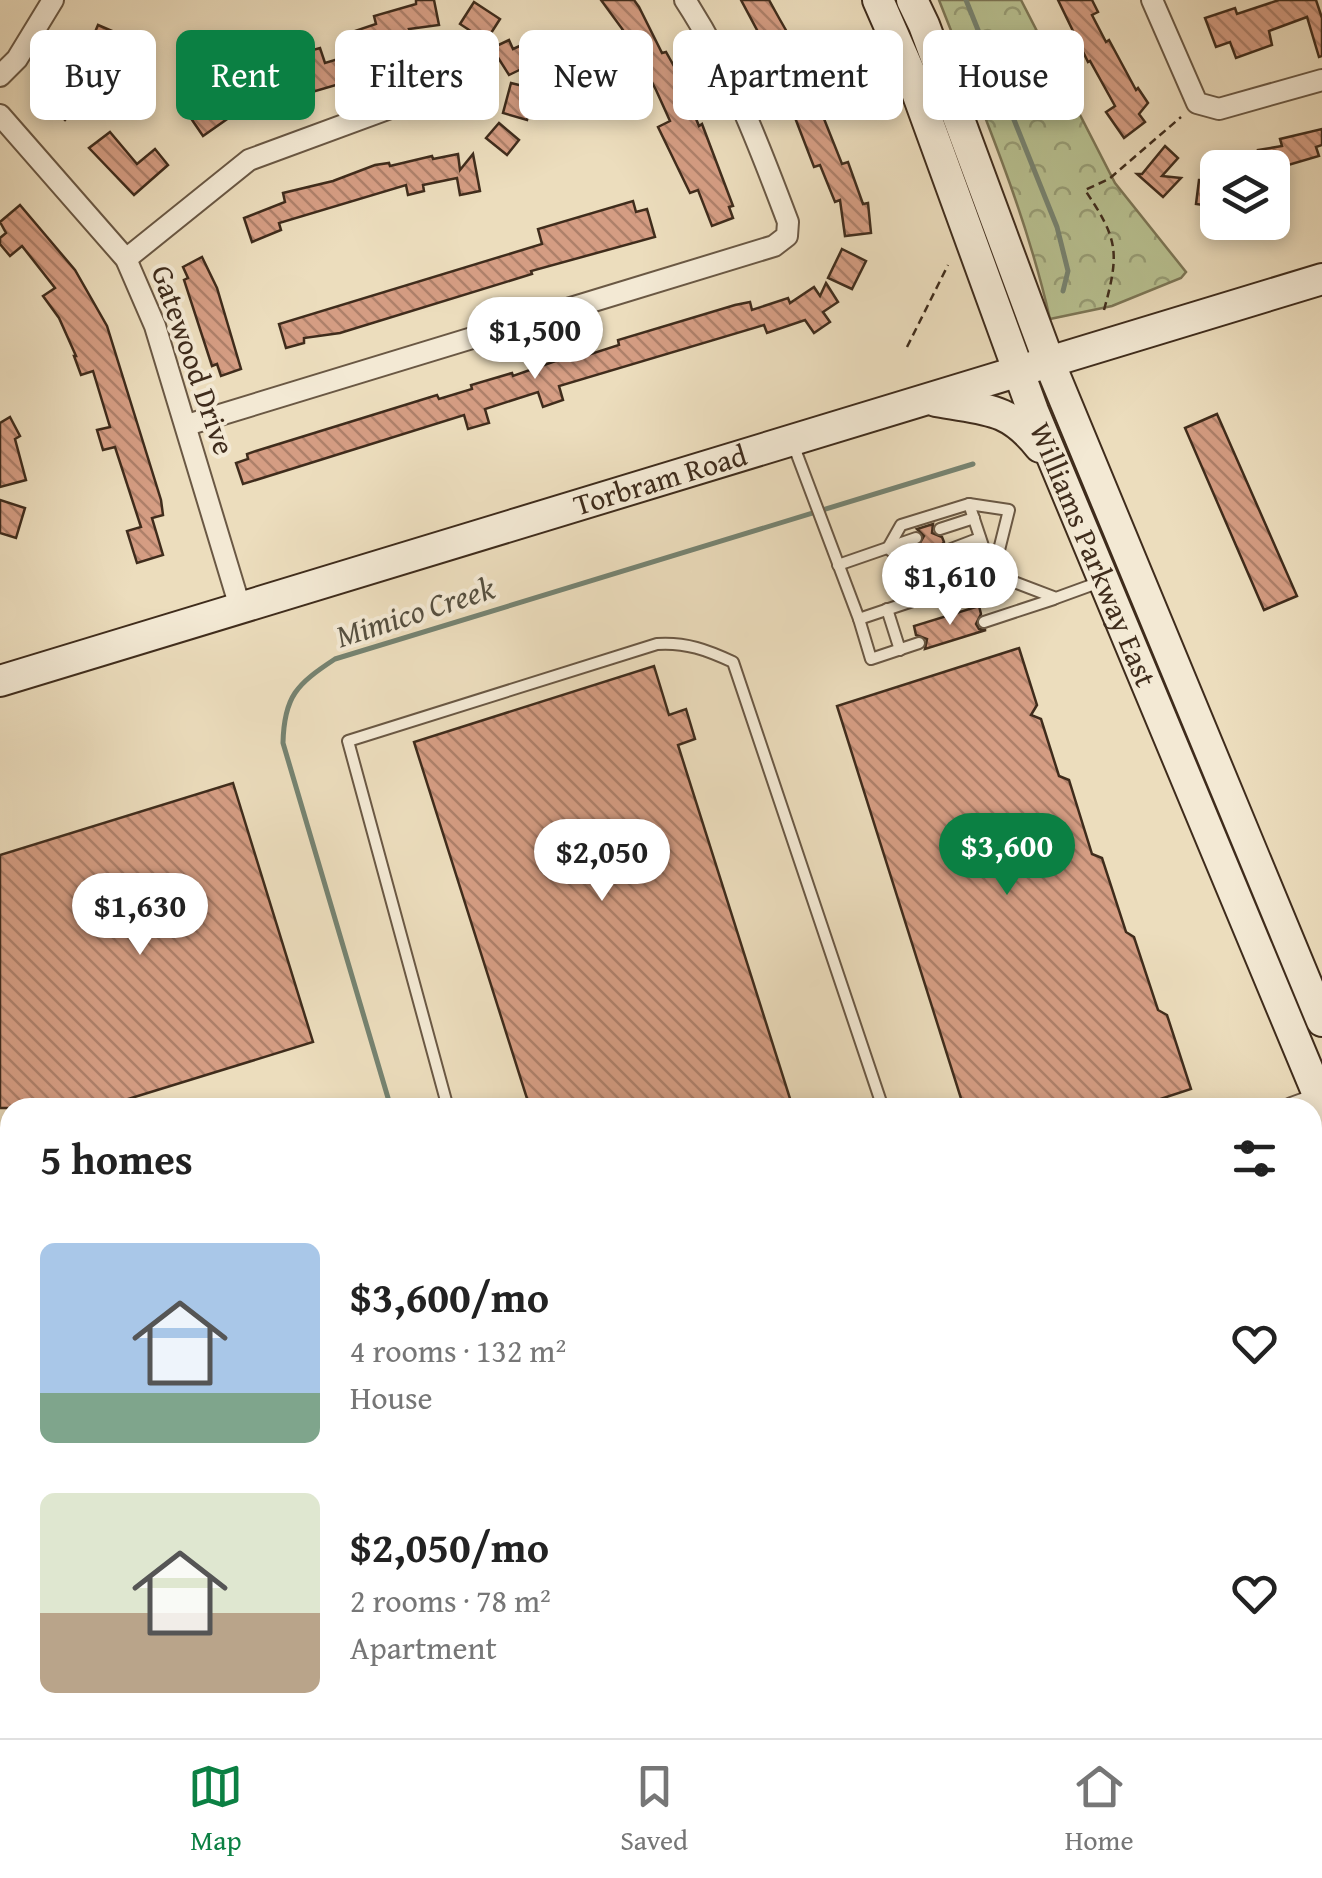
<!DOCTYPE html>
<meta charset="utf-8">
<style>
:root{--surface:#fff;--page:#f2f2f2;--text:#222;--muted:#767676;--line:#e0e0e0;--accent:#0b8043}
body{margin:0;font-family:"Gentium Book Plus",serif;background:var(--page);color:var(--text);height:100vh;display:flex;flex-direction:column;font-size:38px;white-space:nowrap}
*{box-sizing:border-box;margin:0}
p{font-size:32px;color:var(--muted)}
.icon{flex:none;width:55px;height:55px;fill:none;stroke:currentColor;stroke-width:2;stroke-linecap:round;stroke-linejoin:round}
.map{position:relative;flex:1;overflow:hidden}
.sheet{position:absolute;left:0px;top:1098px;width:1322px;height:642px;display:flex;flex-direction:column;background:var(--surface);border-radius:30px 30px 0 0;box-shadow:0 5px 15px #0003}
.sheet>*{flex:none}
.guide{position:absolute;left:30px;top:30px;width:1262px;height:90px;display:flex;gap:20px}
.buttons{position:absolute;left:1200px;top:150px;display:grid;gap:20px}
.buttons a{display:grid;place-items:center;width:90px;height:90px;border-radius:15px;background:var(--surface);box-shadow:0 5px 15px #0003;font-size:50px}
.price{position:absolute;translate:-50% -85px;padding:0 22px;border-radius:35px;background:#fff;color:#222;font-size:32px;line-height:65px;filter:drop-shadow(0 2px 5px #0008)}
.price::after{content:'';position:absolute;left:50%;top:60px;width:30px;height:22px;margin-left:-15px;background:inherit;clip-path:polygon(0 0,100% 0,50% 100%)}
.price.current{background:var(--accent);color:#fff}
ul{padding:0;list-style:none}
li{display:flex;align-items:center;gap:30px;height:250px;padding:0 40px}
li span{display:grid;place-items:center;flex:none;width:280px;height:200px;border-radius:15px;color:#555}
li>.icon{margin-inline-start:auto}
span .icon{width:120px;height:120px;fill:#fffc;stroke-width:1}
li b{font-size:42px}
h2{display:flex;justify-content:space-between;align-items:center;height:120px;padding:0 40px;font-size:42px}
.chip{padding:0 35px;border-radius:15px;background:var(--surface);box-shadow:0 5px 15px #0003;font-size:35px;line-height:90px}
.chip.current{background:var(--accent);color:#fff}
.dock{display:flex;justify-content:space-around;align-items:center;height:140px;border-top:2px solid var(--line);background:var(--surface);font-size:28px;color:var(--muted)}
.dock a{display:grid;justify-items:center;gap:5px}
.dock .current{color:var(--accent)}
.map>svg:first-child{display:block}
</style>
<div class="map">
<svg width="1322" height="1738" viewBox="0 0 1322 1738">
<defs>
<pattern id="forest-crowns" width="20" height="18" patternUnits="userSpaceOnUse" patternTransform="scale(2.5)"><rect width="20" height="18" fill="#b8c191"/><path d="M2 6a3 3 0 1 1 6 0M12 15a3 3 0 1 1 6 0" fill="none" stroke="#979d76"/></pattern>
<pattern id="building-back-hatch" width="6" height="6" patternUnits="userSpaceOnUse" patternTransform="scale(2.5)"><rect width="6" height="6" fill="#d59d83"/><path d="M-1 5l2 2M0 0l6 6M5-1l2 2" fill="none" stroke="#ae806a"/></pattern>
</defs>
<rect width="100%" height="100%" fill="#ecddbd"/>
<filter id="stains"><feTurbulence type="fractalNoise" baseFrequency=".002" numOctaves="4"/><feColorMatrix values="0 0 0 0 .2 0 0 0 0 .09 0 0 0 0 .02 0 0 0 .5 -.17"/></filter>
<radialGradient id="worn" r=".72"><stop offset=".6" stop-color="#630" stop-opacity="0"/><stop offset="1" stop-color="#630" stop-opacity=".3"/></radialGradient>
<!-- forest -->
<path fill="url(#forest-crowns)" stroke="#7c7656" stroke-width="2.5" d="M939 0H1021L1115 183 1186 272 1181 278 1112 306 1050 319C1025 209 980 105 939 0Z"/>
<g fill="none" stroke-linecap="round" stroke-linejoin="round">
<!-- stream -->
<g stroke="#768371" stroke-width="5">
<polyline points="966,0 1057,227 1068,271 1063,291"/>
<path d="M391 1108 283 743C284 696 297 684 335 659L973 464"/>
<polyline points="184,1738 187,1730"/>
</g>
</g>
<!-- building -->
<g fill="url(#building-back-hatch)" stroke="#3f2c1c" stroke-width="2.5">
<polygon points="416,0 434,0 439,25 409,29 411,34 370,45 377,67 341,78 343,83 233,115 203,136 188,114 228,87 225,78 242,73 245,85 277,75 273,61 320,48 325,63 352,55 346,34 376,24 374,16 416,4"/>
<polygon points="601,0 634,0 639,7 662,53 666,52 675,68 699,126 702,124 733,206 729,207 733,218 712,226 698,190 690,193 658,127 670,121 656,90 634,48 620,56 609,38 623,30"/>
<polygon points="741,0 769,0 779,18 795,46 842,164 848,162 863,204 868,203 871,233 845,236 840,200 835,202 820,165 814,167 772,58"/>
<polygon points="1058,0 1092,0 1098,12 1092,15 1106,42 1109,40 1136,90 1138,88 1148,103 1139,114 1145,122 1124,138 1106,112 1115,106 1090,61 1088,62"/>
<polygon points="1279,0 1316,0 1322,18 1322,56 1319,57 1307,17 1269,31 1272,45 1236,58 1230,42 1216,47 1205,18 1235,8 1237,14"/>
<polygon points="474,2 500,19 486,41 460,24"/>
<polygon points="98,25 140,43 127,74 85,56"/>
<polygon points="509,40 513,49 533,40 542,59 509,75 492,48"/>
<polygon points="64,79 87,95 65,120 45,101"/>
<polygon points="511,83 535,89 527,120 503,113"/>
<polygon points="499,123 519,140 507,155 486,138"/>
<polygon points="1322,129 1322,145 1316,147 1319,156 1278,168 1261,168 1258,150 1282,146 1280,139"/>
<polygon points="110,132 137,164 155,149 168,165 134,195 89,148"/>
<polygon points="1165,146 1178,158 1162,176 1181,178 1163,197 1137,174 1142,174"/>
<polygon points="458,154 460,170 473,154 480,191 460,195 457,178 423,185 424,191 408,195 406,185 279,223 281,230 252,242 244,218 285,202 283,193 333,181 375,165 389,163 390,166 432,156 433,159"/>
<polygon points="1199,180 1218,182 1218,207 1196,204"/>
<polygon points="633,201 636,212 647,209 655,237 531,271 532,274 340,333 304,338 304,343 286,348 279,324 542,244 538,229"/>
<polygon points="20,205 75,270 107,326 161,500 163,515 152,518 163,555 137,563 127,531 141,527 115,447 103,450 97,430 110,427 93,371 81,375 74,356 76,356 59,318 43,296 55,288 22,246 10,256 0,244 0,238 6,233 0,222"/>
<polygon points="842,249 866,261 852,289 828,278"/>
<polygon points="202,257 217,288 241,369 221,376 217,364 212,366 184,280 188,278 183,267"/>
<polygon points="826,283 838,302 823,312 830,322 814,333 805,320 767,333 764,325 559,386 563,400 543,407 538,392 485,409 489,423 468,429 464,415 243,484 236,463 248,459 247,454 256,451 437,395 439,399 472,389 471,385 512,373 513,376 587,350 588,355 619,345 618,340 735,305 750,302 752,310 788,298 790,303 814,287 820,296"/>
<polygon points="1217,414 1297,596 1264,610 1185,428"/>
<polygon points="10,417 20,436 15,439 26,480 0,487 0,423"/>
<polygon points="0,500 25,508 16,538 0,533"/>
<polygon points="933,524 932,533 942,537 944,542 938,549 938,555 949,561 925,569 931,557 927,552 920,551 918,546 924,536 917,529"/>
<polygon points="979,606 981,614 976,624 979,629 986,630 925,649 927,639 916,635 914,626"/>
<polygon points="1019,648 1037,705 1031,715 1041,719 1059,776 1069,780 1092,854 1102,858 1126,932 1134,937 1158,1010 1167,1015 1191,1089 1133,1108 964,1108 837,706"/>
<polygon points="654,666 669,715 686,709 695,739 678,745 793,1108 530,1108 414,742"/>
<polygon points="233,783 313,1042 99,1108 0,1108 0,855"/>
</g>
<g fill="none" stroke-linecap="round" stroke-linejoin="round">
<!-- lane casing -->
<g stroke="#6a5844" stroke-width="14">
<g id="lane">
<polyline points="793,444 859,619 993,574 1056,598 1100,582"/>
<polyline points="969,504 992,573"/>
<polyline points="940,529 974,518"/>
<polyline points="946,551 980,538"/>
<polyline points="922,559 906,564 888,548 901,525 969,504 1009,510 993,574"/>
<polyline points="838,565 916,538"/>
<polyline points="887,609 900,650"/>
<polyline points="859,619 871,659 919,643"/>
<polyline points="984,622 1054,599"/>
<path d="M448 1108 348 741 657 644C686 642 707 650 733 662L883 1108"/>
<polyline points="1312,1702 1322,1698"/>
<polyline points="1201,1738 1224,1730"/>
</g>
</g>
<!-- street casing -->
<g stroke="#6a5844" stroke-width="24">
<g id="street">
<polyline points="1152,0 1197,103 1219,109 1322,80"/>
<polyline points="0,76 17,59 53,0"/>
<polyline points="0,115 126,259 155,326 240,607"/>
<polyline points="126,259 249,160 439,90"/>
<path d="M187 425 774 246 787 236 788 222C759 145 730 69 685 0"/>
<polyline points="1292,1108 1322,1097"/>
<polyline points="1312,1122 1322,1119"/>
<polyline points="498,1738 501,1730"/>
</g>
</g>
<!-- secondary casing -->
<g stroke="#3f2c1c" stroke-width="34">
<g id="secondary">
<path id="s1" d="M878 0 910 73 1033 411 1322 1104"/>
<polyline points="912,0 924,25 1049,362 1322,1021"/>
<path d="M936 401C984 410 1008 406 1040 447"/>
<path id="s2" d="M0 681 1322 279"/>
</g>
</g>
<!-- path -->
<g stroke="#3f2c1c" stroke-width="2.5" stroke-dasharray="8 5" stroke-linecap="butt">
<path d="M1104 310C1120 252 1118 239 1085 190L1109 179 1181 117"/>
<polyline points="907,347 948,265"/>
</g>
<!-- lane -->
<use href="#lane" stroke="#f3e9d4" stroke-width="10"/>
<!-- street -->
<use href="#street" stroke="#f3e9d4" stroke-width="20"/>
<!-- secondary -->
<use href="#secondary" stroke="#f3e9d4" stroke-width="30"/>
</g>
<g text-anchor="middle" stroke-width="8" stroke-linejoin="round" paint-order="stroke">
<!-- street labels -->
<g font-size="30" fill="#3f2c1c" stroke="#f3e9d4">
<text transform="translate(193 360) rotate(71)" y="10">Gatewood Drive</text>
<text dy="10" stroke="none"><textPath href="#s2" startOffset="690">Torbram Road</textPath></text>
<text dy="10" stroke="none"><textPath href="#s1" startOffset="595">Williams Parkway East</textPath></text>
</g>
<!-- water labels -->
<g font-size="32" font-style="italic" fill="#565040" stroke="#f3e9d4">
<text transform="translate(415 612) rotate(-18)" y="11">Mimico Creek</text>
</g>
</g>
<rect width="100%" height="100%" filter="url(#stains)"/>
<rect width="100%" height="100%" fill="url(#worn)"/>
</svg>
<div class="buttons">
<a><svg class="icon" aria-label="layers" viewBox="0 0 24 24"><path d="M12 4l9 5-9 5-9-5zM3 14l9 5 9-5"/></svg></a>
</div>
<b class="price" style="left:535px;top:382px">$1,500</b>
<b class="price" style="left:950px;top:628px">$1,610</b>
<b class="price current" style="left:1007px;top:898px">$3,600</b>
<b class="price" style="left:602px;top:904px">$2,050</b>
<b class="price" style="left:140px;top:958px">$1,630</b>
<div class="guide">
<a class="chip">Buy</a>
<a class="chip current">Rent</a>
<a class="chip">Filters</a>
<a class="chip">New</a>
<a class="chip">Apartment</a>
<a class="chip">House</a>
</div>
<section class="sheet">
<h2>5 homes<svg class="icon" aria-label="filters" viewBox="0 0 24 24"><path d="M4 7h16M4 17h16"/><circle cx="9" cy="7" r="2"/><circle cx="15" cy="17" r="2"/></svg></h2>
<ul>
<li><span style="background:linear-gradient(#a9c7e8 75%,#7fa58c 0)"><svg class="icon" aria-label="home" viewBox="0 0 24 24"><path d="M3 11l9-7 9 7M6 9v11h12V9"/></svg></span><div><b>$3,600/mo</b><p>4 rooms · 132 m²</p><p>House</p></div><svg class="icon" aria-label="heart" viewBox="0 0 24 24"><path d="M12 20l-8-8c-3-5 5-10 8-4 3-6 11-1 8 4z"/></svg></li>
<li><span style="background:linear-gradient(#dfe7d0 60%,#b9a48a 0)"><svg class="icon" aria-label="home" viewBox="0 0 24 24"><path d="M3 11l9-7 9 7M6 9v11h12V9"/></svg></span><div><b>$2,050/mo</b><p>2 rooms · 78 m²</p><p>Apartment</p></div><svg class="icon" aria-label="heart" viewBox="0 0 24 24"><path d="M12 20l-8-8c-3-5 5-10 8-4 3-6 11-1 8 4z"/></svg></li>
</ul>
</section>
</div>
<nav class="dock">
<a class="current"><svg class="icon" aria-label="map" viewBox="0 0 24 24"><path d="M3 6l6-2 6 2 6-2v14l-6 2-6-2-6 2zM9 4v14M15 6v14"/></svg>Map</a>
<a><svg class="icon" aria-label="saved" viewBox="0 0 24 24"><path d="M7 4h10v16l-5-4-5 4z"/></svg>Saved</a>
<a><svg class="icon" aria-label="home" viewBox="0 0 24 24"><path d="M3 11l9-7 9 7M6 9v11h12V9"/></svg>Home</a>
</nav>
